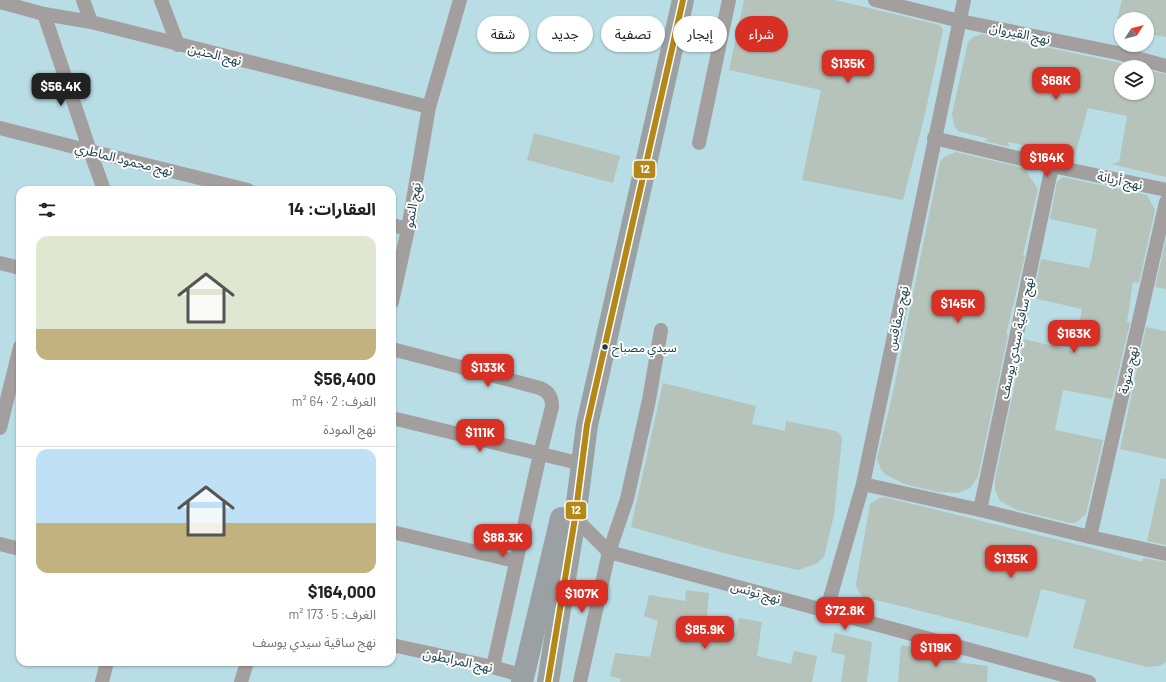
<!DOCTYPE html>
<html lang="ar">
<meta charset="utf-8">
<style>
:root{--surface:#fff;--page:#f6f6f6;--text:#202124;--muted:#757577;--line:#e0e0e0;--accent:#d93025}
body{margin:0;font-family:Barlow,"Noto Sans Arabic",sans-serif;background:var(--page);color:var(--text);direction:rtl;height:100vh;display:flex;flex-direction:column;font-size:15px;white-space:nowrap}
*{box-sizing:border-box;margin:0}
p{font-size:13px;color:var(--muted)}
.icon{flex:none;width:22px;height:22px;fill:none;stroke:currentColor;stroke-width:2;stroke-linecap:round;stroke-linejoin:round}
.map{position:relative;flex:1;overflow:hidden;direction:ltr}
.panel{position:absolute;left:16px;top:186px;width:380px;height:480px;display:flex;flex-direction:column;background:var(--surface);border-radius:12px;box-shadow:0 1px 3px #0004;direction:rtl}
.panel>*{flex:none}
.guide{position:absolute;left:408px;top:16px;width:380px;height:36px;direction:rtl;display:flex;gap:8px}
.needle{width:26px;rotate:54deg}
.controls{position:absolute;left:1114px;top:12px;display:grid;gap:8px}
.controls a{display:grid;place-items:center;width:40px;height:40px;border-radius:50%;background:var(--surface);box-shadow:0 1px 3px #0004;font-size:20px}
.price{position:absolute;translate:-50% -34px;padding:0 9px;border-radius:8px;background:var(--accent);color:#fff;font-size:13px;line-height:26px;filter:drop-shadow(0 1px 2px #0008)}
.price::after{content:'';position:absolute;left:50%;top:24px;width:12px;height:9px;margin-left:-6px;background:inherit;clip-path:polygon(0 0,100% 0,50% 100%)}
.price.selected{background:#222;color:#fff}
ul{padding:0;list-style:none}
li{display:grid;align-content:center;gap:8px;height:212px;padding:0 20px}
li+li{border-top:1px solid var(--line)}
li span{display:grid;place-items:center;height:124px;border-radius:12px;color:#555}
li>.icon{margin-inline-start:auto}
span .icon{width:72px;height:72px;fill:#fffc;stroke-width:1}
li b{font-size:17px}
h2{display:flex;justify-content:space-between;align-items:center;height:48px;padding:0 20px;font-size:17px}
.tag{padding:0 14px;border-radius:18px;background:var(--surface);box-shadow:0 1px 3px #0004;font-size:14px;line-height:36px}
.tag.selected{background:var(--accent);color:#fff}
.map>svg:first-child{display:block}
</style>
<div class="map">
<svg width="1166" height="682" viewBox="0 0 1166 682">
<rect width="100%" height="100%" fill="#b8dde5"/>
<!-- building -->
<g fill="#b5c3ba">
<polygon points="744,0 835,0 940,25 943,30 925,114 903,200 802,180 821,90 729,70"/>
<polygon points="1122,0 1166,0 1166,37 1147,34 1147,19 1117,19"/>
<polygon points="982,34 1121,63 1121,93 1147,93 1147,70 1166,74 1166,177 1111,164 1119,162 1127,116 1088,108 1075,155 1007,142 1010,147 984,141 989,139 958,131 954,125 952,114 968,42 973,37"/>
<polygon points="534,133 620,156 613,183 527,160"/>
<polygon points="956,152 1024,168 1038,189 1023,255 1025,256 1006,335 1008,335 978,477 970,488 958,493 938,492 904,484 885,474 881,469 877,459 894,388 940,161 946,156"/>
<polygon points="1063,177 1147,195 1155,210 1139,283 1133,282 1127,322 1130,323 1112,399 1063,390 1055,430 1103,440 1086,514 1077,522 1070,523 1017,510 1000,501 995,490 995,480 1024,339 1074,351 1082,309 1033,298 1041,259 1089,268 1092,257 1097,229 1050,219 1057,182"/>
<polygon points="1166,240 1166,289 1155,287"/>
<polygon points="1146,327 1166,331 1166,459 1120,449"/>
<polygon points="663,383 756,406 752,424 785,431 786,421 836,431 841,435 842,439 834,515 824,557 816,564 798,570 727,554 631,527"/>
<polygon points="1161,478 1166,479 1166,545 1147,541"/>
<polygon points="884,497 1099,550 1142,562 1143,558 1166,562 1166,662 1159,666 1147,667 1073,648 1086,600 1041,589 1028,638 897,605 863,597 857,589 856,584 870,504 879,498"/>
<polygon points="686,590 709,593 706,626 736,633 739,618 762,622 757,656 791,664 794,651 817,656 812,682 620,682 621,679 610,676 615,653 650,657 658,621 644,616 649,595 685,601"/>
<polygon points="835,633 872,642 867,682 841,682 845,655 831,652"/>
<polygon points="901,645 940,653 940,660 988,666 987,682 898,682"/>
</g>
<g fill="none" stroke-linecap="round" stroke-linejoin="round">
<!-- minor -->
<g stroke="#a39f9e" stroke-width="14">
<polyline points="83,0 91,22"/>
<polyline points="161,0 178,45"/>
<polyline points="875,0 960,21 1118,53 1166,66"/>
<polyline points="0,2 44,14 91,22 429,107"/>
<polyline points="44,14 90,151 104,190"/>
<polyline points="0,128 90,151 248,190"/>
<polyline points="934,138 1052,166 1166,190"/>
<polyline points="699,143 729,0"/>
<polyline points="392,225 408,229"/>
<polyline points="0,263 20,268"/>
<polyline points="392,302 408,229 429,107 460,0"/>
<path d="M392 349 540 388C549 392 552 397 552 407L540 454 493 667"/>
<polyline points="392,418 574,462"/>
<polyline points="0,428 20,347"/>
<polyline points="863,484 980,510 1090,537 1166,554"/>
<polyline points="980,510 1052,166"/>
<polyline points="575,518 609,552 1089,682"/>
<polyline points="392,532 515,561"/>
<polyline points="1090,537 1166,202"/>
<polyline points="0,544 20,549"/>
<polyline points="826,612 863,484 964,0"/>
<polyline points="392,645 493,667 524,676"/>
<polyline points="102,682 107,662"/>
<polyline points="241,682 247,662"/>
<polyline points="580,682 609,552 627,499 649,400 661,330"/>
</g>
<!-- primary -->
<g stroke="#9ba1a2" stroke-width="22">
<polyline points="522,682 561,518"/>
<polyline points="548,682 575,518 587,425 683,0"/>
</g>
<!-- bus-1 casing -->
<g stroke="#fdfdfd" stroke-width="9">
<polyline id="bus-1" points="548,682 575,518 587,425 683,0"/>
</g>
<!-- bus-1 -->
<use href="#bus-1" stroke="#b48716" stroke-width="6"/>
</g>
<!-- markers -->
<circle fill="#193f48" stroke="#fdfdfd" stroke-width="1.5" cx="605" cy="347" r="3.5"/>
<g text-anchor="middle" stroke-width="4" stroke-linejoin="round" paint-order="stroke">
<!-- bus labels -->
<g font-size="12" fill="#193f48" stroke="#fdfdfd" text-anchor="start">
<text x="612" y="352">سيدي مصباح</text>
</g>
<!-- street labels -->
<g font-size="13" fill="#193f48" stroke="#fdfdfd">
<text transform="translate(1020 33) rotate(12)" y="5">نهج القيروان</text>
<text transform="translate(215 54) rotate(14)" y="5">نهج الحنين</text>
<text transform="translate(124 159) rotate(14)" y="5">نهج محمود الماطري</text>
<text transform="translate(1120 180) rotate(12)" y="5">نهج أريانة</text>
<text transform="translate(412 205) rotate(-80)" y="5">نهج النمو</text>
<text transform="translate(897 318) rotate(-78)" y="5">نهج صفاقس</text>
<text transform="translate(1016 338) rotate(-78)" y="5">نهج ساقية سيدي يوسف</text>
<text transform="translate(1128 370) rotate(-77)" y="5">نهج منوبة</text>
<text transform="translate(756 592) rotate(16)" y="5">نهج تونس</text>
<text transform="translate(458 660) rotate(12)" y="5">نهج المرابطون</text>
</g>
</g>
<g stroke="#fdfdfd" stroke-width="1.5">
<rect x="633" y="160" width="23" height="19" rx="4" fill="#b48716"/>
<rect x="565" y="501" width="22" height="19" rx="4" fill="#b48716"/>
</g>
<g font-size="11" text-anchor="middle" font-weight="bold" fill="#fff">
<text x="645" y="173">12</text>
<text x="576" y="514">12</text>
</g>
</svg>
<div class="controls">
<a><svg class="needle" viewBox="-14 -14 28 28"><path d="M0-13l5 13h-10z" fill="#e53935"/><path d="M0 13l5-13h-10z" fill="#757577"/></svg></a>
<a><svg class="icon" aria-label="layers" viewBox="0 0 24 24"><path d="M12 4l9 5-9 5-9-5zM3 14l9 5 9-5"/></svg></a>
</div>
<b class="price" style="left:848px;top:84px">$135K</b>
<b class="price" style="left:1056px;top:101px">$68K</b>
<b class="price selected" style="left:61px;top:107px">$56.4K</b>
<b class="price" style="left:1047px;top:178px">$164K</b>
<b class="price" style="left:958px;top:324px">$145K</b>
<b class="price" style="left:1074px;top:354px">$163K</b>
<b class="price" style="left:488px;top:388px">$133K</b>
<b class="price" style="left:480px;top:453px">$111K</b>
<b class="price" style="left:503px;top:558px">$88.3K</b>
<b class="price" style="left:1011px;top:579px">$135K</b>
<b class="price" style="left:582px;top:614px">$107K</b>
<b class="price" style="left:845px;top:631px">$72.8K</b>
<b class="price" style="left:705px;top:650px">$85.9K</b>
<b class="price" style="left:936px;top:668px">$119K</b>
<div class="guide">
<a class="tag selected">شراء</a>
<a class="tag">إيجار</a>
<a class="tag">تصفية</a>
<a class="tag">جديد</a>
<a class="tag">شقة</a>
</div>
<section class="panel">
<h2>العقارات: 14<svg class="icon" aria-label="filters" viewBox="0 0 24 24"><path d="M4 7h16M4 17h16"/><circle cx="9" cy="7" r="2"/><circle cx="15" cy="17" r="2"/></svg></h2>
<ul>
<li><span style="background:linear-gradient(#dfe7d0 75%,#c2b280 0)"><svg class="icon" aria-label="home" viewBox="0 0 24 24"><path d="M3 11l9-7 9 7M6 9v11h12V9"/></svg></span><div><b>$56,400</b><p>الغرف: 2 · 64 m²</p><p>نهج المودة</p></div></li>
<li><span style="background:linear-gradient(#bfe0f5 60%,#c2b280 0)"><svg class="icon" aria-label="home" viewBox="0 0 24 24"><path d="M3 11l9-7 9 7M6 9v11h12V9"/></svg></span><div><b>$164,000</b><p>الغرف: 5 · 173 m²</p><p>نهج ساقية سيدي يوسف</p></div></li>
</ul>
</section>
</div>
